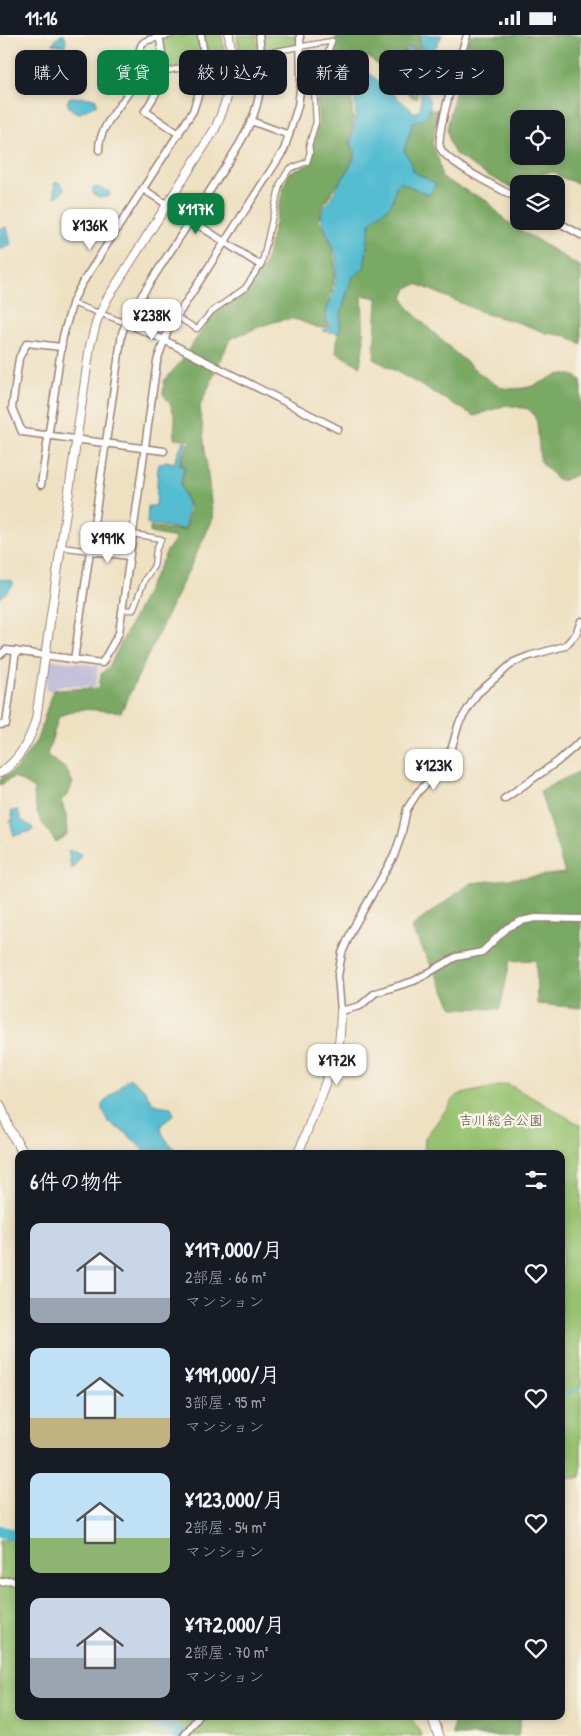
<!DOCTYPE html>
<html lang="ja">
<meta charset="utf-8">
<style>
:root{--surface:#171b24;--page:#20242c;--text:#f1f3f6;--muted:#9ea1a6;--accent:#0b8043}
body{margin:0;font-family:"Patrick Hand","Klee One",sans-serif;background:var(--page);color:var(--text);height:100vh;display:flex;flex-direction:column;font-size:19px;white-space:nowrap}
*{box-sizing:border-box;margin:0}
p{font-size:16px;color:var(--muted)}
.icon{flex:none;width:28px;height:28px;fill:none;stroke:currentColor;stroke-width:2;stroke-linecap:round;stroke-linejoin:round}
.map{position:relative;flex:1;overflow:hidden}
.sheet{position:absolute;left:15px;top:1115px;width:550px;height:570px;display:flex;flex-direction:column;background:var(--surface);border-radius:10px;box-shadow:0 2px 8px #0003}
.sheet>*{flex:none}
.banner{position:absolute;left:15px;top:15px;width:551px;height:45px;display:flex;gap:10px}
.tools{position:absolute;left:510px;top:75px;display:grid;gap:10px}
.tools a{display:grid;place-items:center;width:55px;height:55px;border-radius:10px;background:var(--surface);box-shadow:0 2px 8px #0003;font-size:25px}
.price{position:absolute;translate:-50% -42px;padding:0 11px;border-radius:10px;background:#fff;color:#222;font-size:16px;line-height:32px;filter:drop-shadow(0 1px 2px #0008)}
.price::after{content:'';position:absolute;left:50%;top:30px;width:15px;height:11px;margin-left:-8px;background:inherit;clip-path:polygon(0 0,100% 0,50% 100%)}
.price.active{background:var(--accent);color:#fff}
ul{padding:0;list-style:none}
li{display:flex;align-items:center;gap:15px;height:125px;padding:0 15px}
li span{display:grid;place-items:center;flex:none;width:140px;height:100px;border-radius:10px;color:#555}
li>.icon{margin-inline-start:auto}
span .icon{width:60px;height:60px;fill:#fffc;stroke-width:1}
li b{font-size:21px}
h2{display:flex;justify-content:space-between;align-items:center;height:60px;padding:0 15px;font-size:21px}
.tag{padding:0 18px;border-radius:10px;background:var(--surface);box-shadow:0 2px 8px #0003;font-size:18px;line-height:45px}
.tag.active{background:var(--accent);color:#fff}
.status{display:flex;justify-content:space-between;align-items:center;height:35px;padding:0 25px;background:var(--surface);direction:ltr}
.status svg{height:14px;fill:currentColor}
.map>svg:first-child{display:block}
</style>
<div class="status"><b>11:16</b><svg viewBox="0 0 49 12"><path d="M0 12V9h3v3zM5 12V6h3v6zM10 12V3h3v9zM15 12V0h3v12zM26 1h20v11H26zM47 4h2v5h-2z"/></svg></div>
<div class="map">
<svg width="581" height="1701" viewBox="0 0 581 1701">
<rect width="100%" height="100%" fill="#f7f3e8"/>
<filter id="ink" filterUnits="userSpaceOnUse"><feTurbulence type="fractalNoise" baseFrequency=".02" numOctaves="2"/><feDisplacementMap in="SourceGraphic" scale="10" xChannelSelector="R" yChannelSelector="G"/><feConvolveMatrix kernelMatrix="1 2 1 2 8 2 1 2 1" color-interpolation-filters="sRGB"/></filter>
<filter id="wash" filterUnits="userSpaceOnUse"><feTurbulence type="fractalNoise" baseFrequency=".0096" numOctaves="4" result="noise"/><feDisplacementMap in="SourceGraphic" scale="20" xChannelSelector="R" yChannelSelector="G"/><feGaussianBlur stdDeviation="1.12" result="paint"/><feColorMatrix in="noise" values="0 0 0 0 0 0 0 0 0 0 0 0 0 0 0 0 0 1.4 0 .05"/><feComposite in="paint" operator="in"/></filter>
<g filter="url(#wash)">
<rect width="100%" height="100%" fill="#eee1c2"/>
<!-- industrial -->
<polygon fill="#c3c0db" points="53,625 98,631 96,651 59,651 51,656 46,655 49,627"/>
<!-- green -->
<g fill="#97c371" stroke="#70714e">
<polygon points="187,0 198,0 202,28 166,35 163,4"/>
<polygon points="203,0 222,0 225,24 207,27"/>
<polygon points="237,0 256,0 258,17 240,21"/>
<polygon points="263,0 297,0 298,12 264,17"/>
<polygon points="508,1049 581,1090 581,1442 561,1445 561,1119 424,1119 425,1103 457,1060"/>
<polygon points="19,1503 19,1681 410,1681 422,1701 0,1701 0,1506"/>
</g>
<!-- forest -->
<g fill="#79a963" stroke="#626447" fill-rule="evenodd">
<path d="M337 0H419V9L422 12 417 15 411 11 406 14 402 22C403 26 403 31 406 34 414 45 424 47 416 63L412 62 369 22 358 34 351 54 353 84 350 110 355 118 346 139 333 155 321 174 319 184 329 201 333 215 335 237 332 255 325 282 328 292C314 296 304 284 290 284 275 284 245 298 230 304L200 371 213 484 121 677 83 674 59 681 47 720 66 734 73 748 68 760 61 765 66 780 67 799 56 807C40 786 35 781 34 754L14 742 0 750V745L17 733 37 705 53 655 99 653 101 639 109 632 167 516 176 503 150 498V492L186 495 190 472 181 452 185 431 180 430 190 405 174 403 175 382 170 369 163 359 164 346 182 325 213 279 248 256 265 229 284 150 290 137 310 129 313 118 312 111 319 87 316 55 319 42 328 28Z"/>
<path d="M470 0H581V149L562 143 556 138 550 137 539 140 515 141 516 155 485 139 455 119 450 109 447 94 462 27ZM519 84H556V121H519Z"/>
<path d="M430 74 438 76 432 109 439 126 442 143 487 166 506 186 581 232V310L567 301 546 298 520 288 486 279 417 249 407 253 403 263 408 272 415 280C430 294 487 350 504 353 514 355 529 353 538 349 546 346 554 339 563 339 570 338 576 342 581 345V438L564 445H559L555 443 552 438 543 430 540 425 537 387 532 377 528 374 506 370 475 381 374 324 377 263 362 260 364 307 360 331 336 318 338 298 340 295V281L352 241 364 233 370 189C375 180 385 177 391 169 396 162 392 153 400 147L428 160 436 149 413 136 411 127 404 116 413 87 425 82Z"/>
<polygon points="581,735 581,973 537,969 536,925 510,926 500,974 453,973 411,892 471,848 565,838 540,756"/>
<polygon points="454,1681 521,1681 518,1701 453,1701"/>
</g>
<!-- water -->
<g fill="#54bdd1" stroke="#4f6e7e">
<polygon points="61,0 64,0 66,5 65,11 53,9 52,8"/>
<path d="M420 0H442L431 21 430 30 422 41C423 53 437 72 425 83 422 85 416 86 413 87L404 116 411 127 413 136 436 149 429 160 400 147C392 153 396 161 391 169 385 177 375 180 370 189L364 233 352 242 340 281V295L338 298 322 296 330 293C329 289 327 286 326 282 326 274 332 264 334 256 336 243 337 230 335 217 332 203 317 187 323 174 325 169 330 166 332 161 340 145 351 136 356 117L351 109 356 77 353 52 360 36 363 33 415 78 421 72C420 64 422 55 419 48 414 36 390 28 410 13H414L416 16 421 15 423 12 420 8Z"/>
<polygon points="48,38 59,42 61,46 53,51 46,41"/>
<path d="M70 62 94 63 97 66 96 70 80 78C73 76 69 74 67 67Z"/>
<polygon points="59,147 63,151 64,155 61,159 55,162 54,148"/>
<path d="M95 152 109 156 110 159 108 162C102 163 99 163 93 159V153Z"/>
<polygon points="7,192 11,210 0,215 0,194"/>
<polygon points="185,406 187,407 179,430 184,432 180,449 188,472 185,494 147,489 148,471 156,471 158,430 166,426 174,428 182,408"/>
<polygon points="0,544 13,546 13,551 0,563"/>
<polygon points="18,775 21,785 32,792 33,795 14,801 10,786 13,785 11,776"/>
<polygon points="68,815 81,819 74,833 71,833"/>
<path d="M129 1043 144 1054 152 1067 157 1070 171 1072 174 1080 161 1090C160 1103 172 1108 178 1119H144L142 1114 125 1097 109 1088 102 1074V1069Z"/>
</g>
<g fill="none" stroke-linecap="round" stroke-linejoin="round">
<!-- stream -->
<polyline stroke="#54bdd1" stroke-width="2" points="561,1362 581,1352"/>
<!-- river -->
<g stroke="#54bdd1" stroke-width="12">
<polyline points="0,1496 19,1502"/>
<polyline points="150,1681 167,1693 184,1701"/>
</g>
</g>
</g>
<g filter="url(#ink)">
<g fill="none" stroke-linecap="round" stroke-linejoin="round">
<!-- pedestrian casing -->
<g stroke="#9c8076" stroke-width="7">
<g id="pedestrian">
<polyline points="160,2 172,0"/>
<polyline points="138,41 332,6"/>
<polyline points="72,268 126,288"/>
<polyline points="177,282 197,294 211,277 245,253 262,228 280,149 289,134 307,127 310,117 309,110 316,87 314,52 315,45 324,28 332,6"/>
<polyline points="61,512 90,516"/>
<polyline points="122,575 133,575 145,544 154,531 156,515 161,504 133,499"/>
</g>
</g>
<!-- minor casing -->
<g stroke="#9c8076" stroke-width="9">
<g id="minor">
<path d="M159 0C162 16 166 36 159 51 156 60 150 68 145 76L179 99"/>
<path d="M467 0C461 19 436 97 440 112 444 127 504 156 519 164"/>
<polyline points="251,86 289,100"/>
<path d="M99 115C98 91 125 67 135 47 142 35 136 17 142 9 146 4 154 4 160 2"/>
<polyline points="143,154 260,230"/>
<polyline points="556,186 581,200"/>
<polyline points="126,288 164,305 338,394"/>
<polyline points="61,312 27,308 19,323 12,373 22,397 164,416"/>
<polyline points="41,450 63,301 73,266 81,250 193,76 204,42 204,20 201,0"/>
<polyline points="90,516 129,521"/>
<polyline points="581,586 576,599 565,611 529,621 514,627 477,659 459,688 452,712 446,725 438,737 418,757 407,774 401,801 394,821 352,895 342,918 338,941 341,976 360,971 375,958 414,946 456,922 482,917 507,893 521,886 536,883 581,884"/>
<polyline points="0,620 6,615 102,628 119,598 157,326 168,295 284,115 298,71 301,47 300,0"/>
<path d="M74 625 122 298 129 281C157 235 188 191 216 146 230 124 245 103 254 79 263 54 263 26 259 0"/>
<polyline points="0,690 6,689 16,616"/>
<polyline points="504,764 557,727 581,706"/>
<polyline points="0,1547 10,1545 19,1549"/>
<polyline points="184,1701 199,1681"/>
</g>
</g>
<!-- tertiary casing -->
<g stroke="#9c8076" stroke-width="10">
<g id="tertiary">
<path d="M0 738C19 725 30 706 36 684L90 311 97 285 107 264 215 94C231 58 235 39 229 0"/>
<polyline points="298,1119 338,1015 340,1000 341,976"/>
</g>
</g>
<!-- secondary casing -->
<g stroke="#9c8076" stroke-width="11">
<g id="secondary">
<polyline points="0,1070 9,1094 24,1119"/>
<polyline points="432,1681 439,1701"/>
</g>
</g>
<!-- pedestrian -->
<use href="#pedestrian" stroke="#fff" stroke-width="4.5"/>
<!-- minor -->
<use href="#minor" stroke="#fff" stroke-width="6"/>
<!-- tertiary -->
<use href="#tertiary" stroke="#fff" stroke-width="8"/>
<!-- secondary -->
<use href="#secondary" stroke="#fff" stroke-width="9"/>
</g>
</g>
<g text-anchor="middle" stroke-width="5" stroke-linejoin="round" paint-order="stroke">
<!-- park labels -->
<g font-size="14" fill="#615040" stroke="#f7f3e8">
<text x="501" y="1090">吉川総合公園</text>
</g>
</g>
</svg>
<div class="tools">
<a><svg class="icon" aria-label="locate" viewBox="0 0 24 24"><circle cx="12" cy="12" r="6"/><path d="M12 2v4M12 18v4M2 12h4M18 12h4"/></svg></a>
<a><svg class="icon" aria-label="layers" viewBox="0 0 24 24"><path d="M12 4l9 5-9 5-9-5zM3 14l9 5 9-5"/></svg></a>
</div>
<b class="price active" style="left:196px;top:200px">¥117K</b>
<b class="price" style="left:90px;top:216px">¥136K</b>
<b class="price" style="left:152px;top:306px">¥238K</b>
<b class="price" style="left:108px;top:529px">¥191K</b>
<b class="price" style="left:434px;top:756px">¥123K</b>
<b class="price" style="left:337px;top:1051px">¥172K</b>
<div class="banner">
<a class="tag">購入</a>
<a class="tag active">賃貸</a>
<a class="tag">絞り込み</a>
<a class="tag">新着</a>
<a class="tag">マンション</a>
</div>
<section class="sheet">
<h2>6件の物件<svg class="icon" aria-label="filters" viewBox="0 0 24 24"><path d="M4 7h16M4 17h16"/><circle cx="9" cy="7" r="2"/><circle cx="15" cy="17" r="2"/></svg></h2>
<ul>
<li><span style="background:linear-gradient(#c9d6e8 75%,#9aa5b1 0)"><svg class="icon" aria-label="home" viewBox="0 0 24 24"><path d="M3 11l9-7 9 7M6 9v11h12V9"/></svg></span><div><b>¥117,000/月</b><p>2部屋 · 66 m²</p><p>マンション</p></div><svg class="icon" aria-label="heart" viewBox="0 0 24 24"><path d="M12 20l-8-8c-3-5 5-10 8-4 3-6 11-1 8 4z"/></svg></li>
<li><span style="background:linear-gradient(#bfe0f5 70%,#c2b280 0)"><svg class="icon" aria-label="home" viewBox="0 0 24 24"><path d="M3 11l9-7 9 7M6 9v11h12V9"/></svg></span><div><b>¥191,000/月</b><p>3部屋 · 95 m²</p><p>マンション</p></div><svg class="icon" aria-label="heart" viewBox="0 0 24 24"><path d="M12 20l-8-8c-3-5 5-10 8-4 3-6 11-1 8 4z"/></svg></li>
<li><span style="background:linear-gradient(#bfe0f5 65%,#8fb573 0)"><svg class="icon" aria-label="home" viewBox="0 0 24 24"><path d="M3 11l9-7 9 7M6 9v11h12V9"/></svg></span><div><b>¥123,000/月</b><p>2部屋 · 54 m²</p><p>マンション</p></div><svg class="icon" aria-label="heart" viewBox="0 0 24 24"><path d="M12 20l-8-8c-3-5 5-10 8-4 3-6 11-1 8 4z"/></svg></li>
<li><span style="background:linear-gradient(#c9d6e8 60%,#9aa5b1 0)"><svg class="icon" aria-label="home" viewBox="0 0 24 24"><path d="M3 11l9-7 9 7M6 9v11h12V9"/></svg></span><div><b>¥172,000/月</b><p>2部屋 · 70 m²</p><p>マンション</p></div><svg class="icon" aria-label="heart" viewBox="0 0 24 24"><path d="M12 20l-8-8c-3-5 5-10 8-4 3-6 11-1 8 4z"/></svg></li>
</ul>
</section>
</div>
